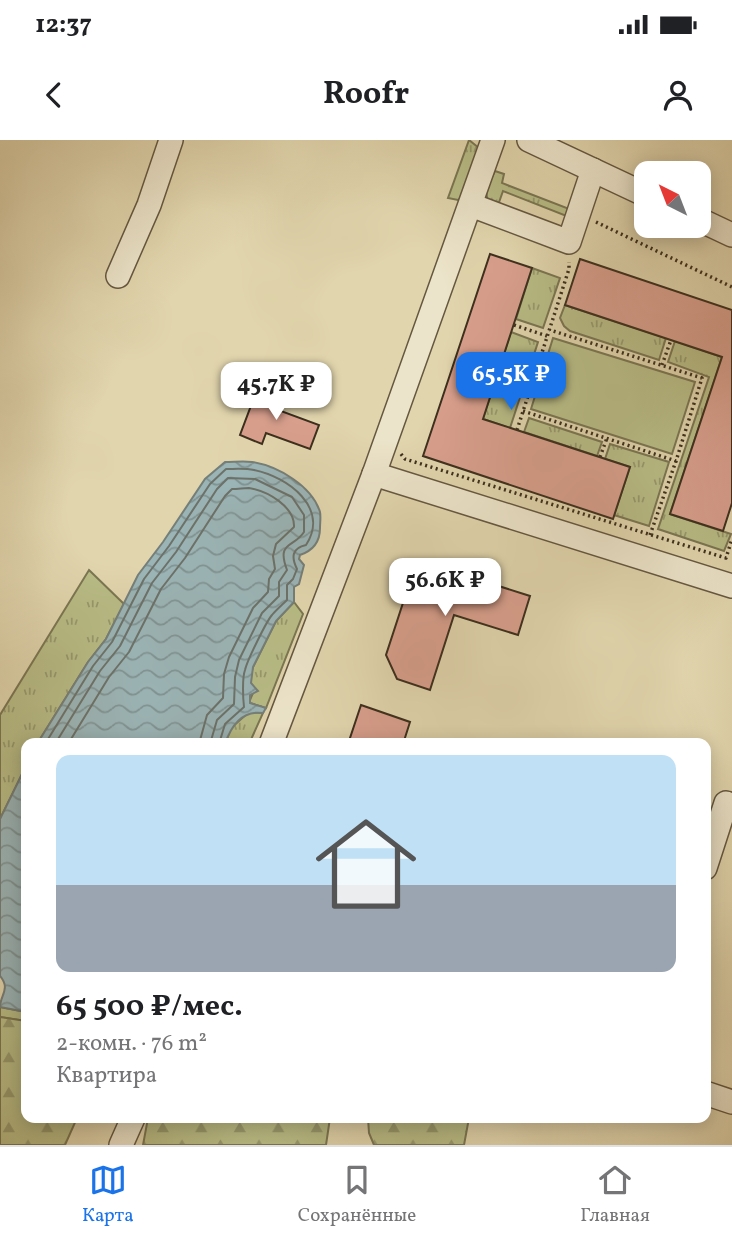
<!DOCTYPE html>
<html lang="ru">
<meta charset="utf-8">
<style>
:root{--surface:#fff;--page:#f2f2f2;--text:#202124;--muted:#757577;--line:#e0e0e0;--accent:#1a73e8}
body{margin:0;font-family:Vollkorn,serif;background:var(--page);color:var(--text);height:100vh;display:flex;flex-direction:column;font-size:26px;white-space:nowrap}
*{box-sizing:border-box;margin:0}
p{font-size:23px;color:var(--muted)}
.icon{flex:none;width:38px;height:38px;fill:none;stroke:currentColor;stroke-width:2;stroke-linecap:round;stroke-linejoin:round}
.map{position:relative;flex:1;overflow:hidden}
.drawer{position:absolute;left:21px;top:598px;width:690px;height:385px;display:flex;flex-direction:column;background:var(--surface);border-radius:14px;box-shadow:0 4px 18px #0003}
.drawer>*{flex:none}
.needle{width:46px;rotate:318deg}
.fabs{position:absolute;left:634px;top:21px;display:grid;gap:14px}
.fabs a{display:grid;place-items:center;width:77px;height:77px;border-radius:14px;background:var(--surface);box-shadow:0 4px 18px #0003;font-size:35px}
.price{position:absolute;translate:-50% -60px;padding:0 16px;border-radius:14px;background:#fff;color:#222;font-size:23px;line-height:46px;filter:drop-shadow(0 2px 4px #0008)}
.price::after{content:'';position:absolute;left:50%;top:42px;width:21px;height:16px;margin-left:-10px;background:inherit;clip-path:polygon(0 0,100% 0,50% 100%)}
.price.on{background:var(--accent);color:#fff}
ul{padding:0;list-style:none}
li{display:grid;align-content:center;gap:14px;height:371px;padding:0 35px}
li+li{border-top:2px solid var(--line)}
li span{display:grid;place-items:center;height:217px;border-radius:14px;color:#555}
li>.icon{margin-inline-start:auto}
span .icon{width:126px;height:126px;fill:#fffc;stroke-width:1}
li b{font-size:30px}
.status{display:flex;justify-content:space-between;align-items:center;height:49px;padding:0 35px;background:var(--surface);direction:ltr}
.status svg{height:19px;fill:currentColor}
header{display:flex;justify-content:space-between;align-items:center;height:91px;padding:0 35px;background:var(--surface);font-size:32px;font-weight:700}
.tab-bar{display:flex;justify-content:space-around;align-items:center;height:98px;border-top:2px solid var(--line);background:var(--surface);font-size:19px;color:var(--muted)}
.tab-bar a{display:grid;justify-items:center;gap:4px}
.tab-bar .on{color:var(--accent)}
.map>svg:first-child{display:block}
</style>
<div class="status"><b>12:37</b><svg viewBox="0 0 49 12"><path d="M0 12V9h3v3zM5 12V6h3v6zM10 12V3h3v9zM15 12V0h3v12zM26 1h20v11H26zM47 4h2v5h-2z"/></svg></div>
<header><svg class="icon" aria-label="back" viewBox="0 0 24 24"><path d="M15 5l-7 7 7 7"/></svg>Roofr<svg class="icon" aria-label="person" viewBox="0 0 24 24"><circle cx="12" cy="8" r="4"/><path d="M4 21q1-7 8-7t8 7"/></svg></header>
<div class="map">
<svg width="732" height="1005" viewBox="0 0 732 1005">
<defs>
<pattern id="grass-tufts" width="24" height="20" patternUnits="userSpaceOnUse" patternTransform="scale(1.75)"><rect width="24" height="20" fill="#b8bc86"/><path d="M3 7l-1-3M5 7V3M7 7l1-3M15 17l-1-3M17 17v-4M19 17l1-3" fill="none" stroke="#97996d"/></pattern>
<pattern id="forest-firs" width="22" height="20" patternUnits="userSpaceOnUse" patternTransform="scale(1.75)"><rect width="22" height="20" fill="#b8bc86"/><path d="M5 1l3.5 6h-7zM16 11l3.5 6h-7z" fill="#97996d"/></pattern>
<pattern id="water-waves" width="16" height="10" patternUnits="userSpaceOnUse" patternTransform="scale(1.75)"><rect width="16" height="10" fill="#9bb5b7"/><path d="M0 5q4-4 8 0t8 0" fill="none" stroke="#809494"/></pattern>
</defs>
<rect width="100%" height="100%" fill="#e1d5ad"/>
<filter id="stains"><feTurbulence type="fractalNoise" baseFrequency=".00286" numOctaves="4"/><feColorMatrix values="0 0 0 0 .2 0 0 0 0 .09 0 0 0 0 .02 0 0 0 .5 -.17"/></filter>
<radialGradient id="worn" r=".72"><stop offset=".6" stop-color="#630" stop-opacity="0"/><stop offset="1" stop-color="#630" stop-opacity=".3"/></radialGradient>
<!-- grass -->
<g fill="url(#grass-tufts)" stroke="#7a7652" stroke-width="2">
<polygon points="469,0 479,8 465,55 458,60 448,58"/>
<path d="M495 31 504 34 502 43 572 70 569 77 503 51 497 68C479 59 488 44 495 31Z"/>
<polygon points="532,128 560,138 543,188 516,179"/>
<polygon points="565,165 666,198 659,220 570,191 564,186 560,178"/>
<polygon points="511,192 538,202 510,288 483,279"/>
<polygon points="675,201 722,217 670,374 731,394 724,411 658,389 709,237 668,222"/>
<polygon points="529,278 602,302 597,316 524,292"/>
<polygon points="610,304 669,322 649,386 614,375 630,327 605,319"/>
<polygon points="89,430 124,464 106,499 88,522 37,604 26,604 26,626 0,679 0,575"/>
<polygon points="294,462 303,474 266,568 250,563 250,560 253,553 250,538 253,527 276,481"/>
<polygon points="249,572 263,573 249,604 225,604 231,588"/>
<polygon points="0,867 26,872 26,881 0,877"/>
</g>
<!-- forest -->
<g fill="url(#forest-firs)" stroke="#7a7652" stroke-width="2">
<polygon points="0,877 26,881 26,978 77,978 65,1005 0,1005"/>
<polygon points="148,978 330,978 326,1005 143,1005"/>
<polygon points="368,978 469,978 464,1005 374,1005 369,993"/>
</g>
<!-- green -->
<polygon fill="#b8bc86" stroke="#7a7652" stroke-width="2" points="553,198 695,242 672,314 531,269"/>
<!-- water -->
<g fill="url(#water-waves)" stroke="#757f79" stroke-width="2">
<path d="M225 322C234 322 244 321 252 322 278 326 312 346 320 372 321 377 320 382 320 388 320 402 312 411 300 415L299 419 304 425 299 444 294 447V462L276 481 253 527 251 543 258 551 250 555V563L266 568 263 573C242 570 231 586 225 604H37L88 522 106 499 138 435 163 402 205 339Z"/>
<path d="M26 626V872L0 867C0 855 11 849 0 836V679Z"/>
</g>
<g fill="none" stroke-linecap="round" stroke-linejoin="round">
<!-- shore -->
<g stroke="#6c726a" stroke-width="2">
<path d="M45 604 93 526 112 502 144 439 169 406 210 344 226 329C235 329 245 328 254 330 288 337 330 368 306 405 292 408 291 417 297 429L293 439 287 445V460C282 465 276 470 272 475 266 482 247 521 245 530 242 538 243 559 244 567L225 584 219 604"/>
<path d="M55 604 100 531 120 506 152 443 176 412 217 349 228 338 255 339 292 357 304 375V392C294 408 276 401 287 430L279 442V456L262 473 239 520 235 537 234 564 217 580 210 604"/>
<path d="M68 604 109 537 129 512 161 449 185 418 225 356 232 349C238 349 244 348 249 348 268 351 295 367 294 387L276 404 273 416 275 429 269 439 268 452 253 468 229 517 224 534 223 558 207 575 199 604"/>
</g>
</g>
<!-- building -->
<g fill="#d89f8d" stroke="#3c2f1d" stroke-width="2">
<polygon points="490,114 532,128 483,279 630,327 613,379 423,316"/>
<polygon points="580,119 732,170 732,363 723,391 670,374 722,217 565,165"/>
<polygon points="258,247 283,257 278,270 319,285 310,309 266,293 262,304 240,295"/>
<polygon points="417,420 530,456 518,495 454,475 430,550 397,539 386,515"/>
<polygon points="361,565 410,582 403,604 348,604"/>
</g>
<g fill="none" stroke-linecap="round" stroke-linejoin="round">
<!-- minor casing -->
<g stroke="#655841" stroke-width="26">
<g id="minor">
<polyline points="529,0 646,55"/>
<polyline points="471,65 569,102 593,30"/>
<polyline points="698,79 732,95"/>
<polyline points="118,136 149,65 171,0"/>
<polyline points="374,334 732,446"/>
<polyline points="271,604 374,334 493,0"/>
<polyline points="705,728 726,663 732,665"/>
<polyline points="705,953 732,962"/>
<polyline points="121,1005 133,978"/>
</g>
</g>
<!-- path -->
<g stroke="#3c2f1d" stroke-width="3.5" stroke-dasharray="2 3.5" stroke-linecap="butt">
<polyline points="596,82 732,147"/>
<polyline points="514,185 547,196"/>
<polyline points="662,225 671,200"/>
<polyline points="523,271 676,321 702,238 550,190"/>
<polyline points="517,290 569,129 569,122"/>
<polyline points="401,314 405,319 726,418 732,399"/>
<polyline points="600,317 607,298"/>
<polyline points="650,395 676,321"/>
</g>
<!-- minor -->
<use href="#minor" stroke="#ece4ca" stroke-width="23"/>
</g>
<rect width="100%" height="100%" filter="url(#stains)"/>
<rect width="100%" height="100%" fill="url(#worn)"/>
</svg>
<div class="fabs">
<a><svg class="needle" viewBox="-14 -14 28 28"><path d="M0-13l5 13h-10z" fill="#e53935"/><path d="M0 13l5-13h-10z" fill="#757577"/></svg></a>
</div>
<b class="price on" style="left:511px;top:272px">65.5K ₽</b>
<b class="price" style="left:276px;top:282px">45.7K ₽</b>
<b class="price" style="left:445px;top:478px">56.6K ₽</b>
<section class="drawer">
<ul>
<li><span style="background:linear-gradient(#bfe0f5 60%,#9aa5b1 0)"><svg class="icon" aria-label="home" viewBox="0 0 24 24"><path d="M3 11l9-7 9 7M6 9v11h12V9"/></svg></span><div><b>65 500 ₽/мес.</b><p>2-комн. · 76 m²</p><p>Квартира</p></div></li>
</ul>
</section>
</div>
<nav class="tab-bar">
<a class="on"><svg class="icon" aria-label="map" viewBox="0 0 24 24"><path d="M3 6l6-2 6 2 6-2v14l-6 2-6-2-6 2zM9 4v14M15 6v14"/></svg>Карта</a>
<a><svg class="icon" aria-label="saved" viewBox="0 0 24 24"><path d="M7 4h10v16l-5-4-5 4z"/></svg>Сохранённые</a>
<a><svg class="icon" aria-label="home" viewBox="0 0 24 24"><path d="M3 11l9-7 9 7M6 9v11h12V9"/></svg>Главная</a>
</nav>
